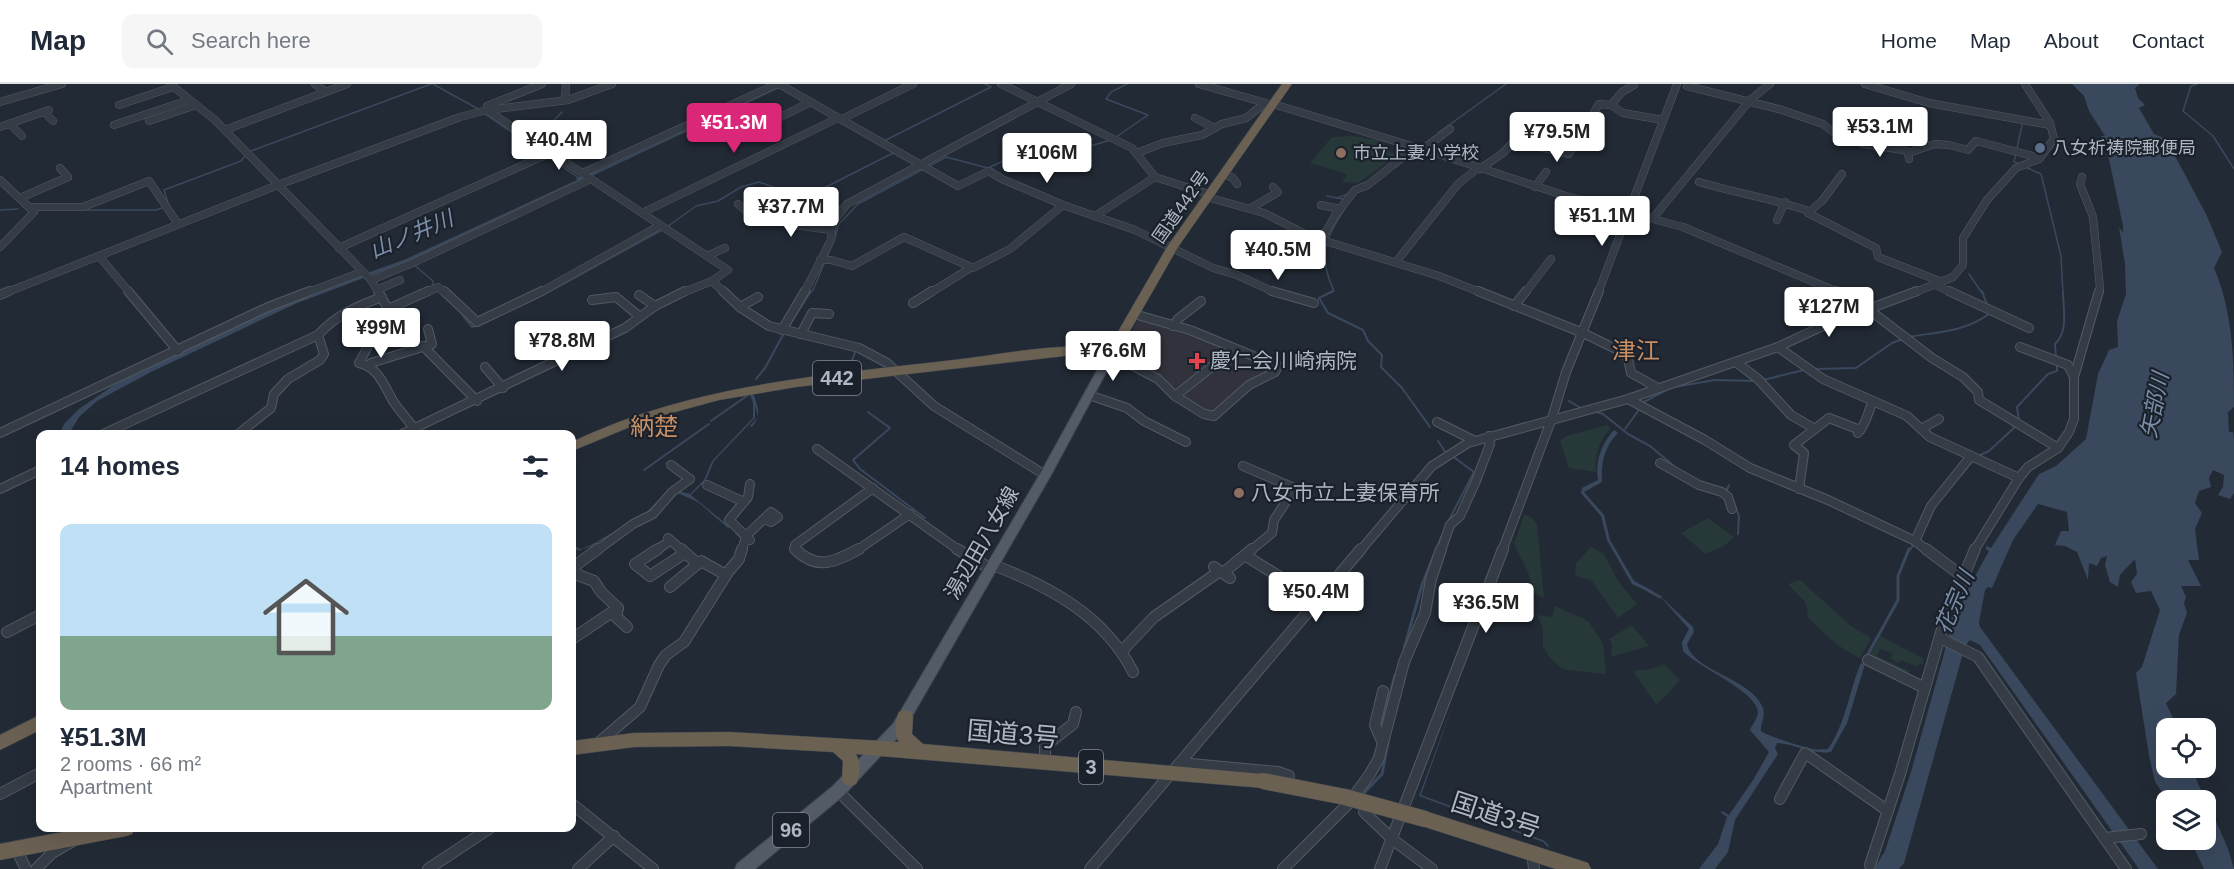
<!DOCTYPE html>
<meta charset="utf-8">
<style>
:root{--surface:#fff;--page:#f6f6f7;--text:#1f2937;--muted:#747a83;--line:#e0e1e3;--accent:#db2777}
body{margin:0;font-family:Helvetica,"Noto Sans JP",sans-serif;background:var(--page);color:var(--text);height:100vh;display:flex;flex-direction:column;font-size:22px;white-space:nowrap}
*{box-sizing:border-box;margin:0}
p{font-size:20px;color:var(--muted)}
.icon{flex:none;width:33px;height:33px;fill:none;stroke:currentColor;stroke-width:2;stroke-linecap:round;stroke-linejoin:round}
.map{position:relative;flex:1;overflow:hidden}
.drawer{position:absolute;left:36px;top:346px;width:540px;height:402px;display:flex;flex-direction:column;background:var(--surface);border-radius:12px;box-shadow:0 6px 24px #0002}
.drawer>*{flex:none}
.controls{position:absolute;left:2156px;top:634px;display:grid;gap:12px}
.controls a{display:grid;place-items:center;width:60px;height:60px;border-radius:12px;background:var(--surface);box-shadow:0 6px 24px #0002;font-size:30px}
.price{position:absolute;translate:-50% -51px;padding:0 14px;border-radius:6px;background:#fff;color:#222;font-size:20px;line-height:39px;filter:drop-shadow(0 2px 3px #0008)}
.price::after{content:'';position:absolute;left:50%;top:36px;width:18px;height:14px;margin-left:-9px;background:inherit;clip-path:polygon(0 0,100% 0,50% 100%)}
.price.selected{background:var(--accent);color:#fff}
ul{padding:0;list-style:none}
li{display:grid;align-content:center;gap:12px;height:318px;padding:0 24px}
li span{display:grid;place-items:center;height:186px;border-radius:12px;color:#555}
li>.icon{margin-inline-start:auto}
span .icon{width:108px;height:108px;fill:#fffc;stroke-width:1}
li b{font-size:26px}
h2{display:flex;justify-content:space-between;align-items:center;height:72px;padding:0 24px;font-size:26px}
header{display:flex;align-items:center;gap:36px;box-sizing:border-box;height:84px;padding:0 30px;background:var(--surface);border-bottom:2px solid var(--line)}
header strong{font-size:28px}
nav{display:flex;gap:33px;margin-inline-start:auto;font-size:21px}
.search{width:420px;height:54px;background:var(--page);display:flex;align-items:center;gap:15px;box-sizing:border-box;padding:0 21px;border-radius:12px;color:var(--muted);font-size:22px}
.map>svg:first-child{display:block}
</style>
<header>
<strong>Map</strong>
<div class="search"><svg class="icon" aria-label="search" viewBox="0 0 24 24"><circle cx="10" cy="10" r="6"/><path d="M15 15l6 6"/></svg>Search here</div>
<nav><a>Home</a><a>Map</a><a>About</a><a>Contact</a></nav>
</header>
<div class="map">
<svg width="2234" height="785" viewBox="0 0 2234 785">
<rect width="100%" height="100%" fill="#222a35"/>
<!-- medical -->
<polygon fill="#32323d" points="1139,234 1186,247 1275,282 1218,326 1209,328 1171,305 1164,293 1120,268"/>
<!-- green -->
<g fill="#273838">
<polygon points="1353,52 1382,57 1387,66 1396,72 1358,99 1342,98 1347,90 1310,79 1332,53"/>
<path d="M1607 341 1611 344C1600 354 1594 374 1596 388L1569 384 1560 357 1566 352Z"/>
<polygon points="1524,431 1530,432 1537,440 1544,514 1534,509 1528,488 1514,460"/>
<polygon points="1708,434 1734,453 1724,462 1705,470 1681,449"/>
<polygon points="1591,463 1604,470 1618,497 1637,520 1618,534 1591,496 1575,492 1576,479"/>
<path d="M1800 496 1851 542 1871 554 1860 574C1836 563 1826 550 1808 534L1806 519 1788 500Z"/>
<polygon points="1555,522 1588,537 1603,559 1606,590 1567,586 1560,583 1549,573 1543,562 1543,544 1537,531 1552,533"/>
<polygon points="1632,541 1649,562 1611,573 1612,560 1609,555"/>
<polygon points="1880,552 1923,574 1923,581 1919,579 1918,583 1901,576 1898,579 1890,574 1893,570 1881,565 1877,572 1910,587 1906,594 1870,571"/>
<polygon points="1664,580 1680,596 1665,613 1656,620 1633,587 1652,585"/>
</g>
<!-- water -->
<g fill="#39485d">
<polygon points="785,0 788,0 419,173 295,220 151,288 97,317 79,333 68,351 59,351 64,340 79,325 114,301 257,232 318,207 406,175 577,96 576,94 598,87"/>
<path d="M2072 0H2140L2135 4 2138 14 2145 21 2139 24 2154 50 2166 55 2207 132 2222 168 2214 184C2233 228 2234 276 2234 323L2228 328 2229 348H2233L2234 356V409L2230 415 2218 411 2223 403 2224 391 2213 386 2209 394 2211 403 2199 407 2195 419 2202 429 2195 445 2199 476H2188L2201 502H2181L2186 513 2184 519 2187 529 2179 551 2176 610 2166 619 2178 645H2166V684H2192C2205 720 2225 748 2234 785H2204L2190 756H2205V717H2168L2155 698 2149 672 2136 589 2142 583 2160 526 2151 507 2136 509 2131 498 2137 490 2135 475 2120 491 2118 503 2110 498 2105 481 2107 472 2101 474 2097 482 2089 479 2088 496 2077 468 2065 462 2055 461 2061 447H2069L2067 428 2038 420 2013 456 1992 504 1988 503 1985 506 1979 538 1980 543 2158 785H2139L1980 561 1970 556 1965 562 1904 779 1899 785H1874L1885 767 1911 688 1950 548 1968 505 1989 467 1986 465V462L1991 464 2039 390 2056 382 2086 355 2098 290 2109 266 2118 263 2117 237 2126 210 2125 180 2119 143 2123 149V142L2109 75 2101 52H2105L2089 27 2084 12Z"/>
<path d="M750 311H754C758 325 762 331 752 343L750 342 758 333 755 321V334L714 377 706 396 691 411 730 443 728 444 698 418 671 406 649 429 590 463 572 468 589 462 645 430 669 405 690 410 704 396 712 377 753 334V319Z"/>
<path d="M1614 346 1618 349C1604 363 1601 379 1602 398L1584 408 1604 431 1610 456 1634 497 1653 507 1651 509 1632 500 1607 456 1601 432 1581 409 1582 404 1598 396C1595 378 1601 360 1614 346Z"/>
<path d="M1659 511 1693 543 1694 548 1687 560C1692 587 1752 594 1763 624 1766 632 1760 639 1761 647 1765 651 1805 664 1813 665 1817 666 1823 665 1828 665 1846 639 1849 607 1861 579L1865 580 1847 639 1831 668C1811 671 1796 660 1777 659L1775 664 1778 670 1735 736 1728 768 1715 785H1699L1718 760 1727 733 1721 729 1722 727 1729 731 1753 696 1769 668 1750 646C1752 641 1757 635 1758 629 1759 608 1697 583 1683 567L1682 558 1689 545Z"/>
<polygon points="1456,612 1421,711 1543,756 1548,760 1549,764 1543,758 1419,712"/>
</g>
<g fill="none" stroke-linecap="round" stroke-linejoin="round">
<!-- stream-far2 -->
<g stroke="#39485d" stroke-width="1.5">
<polyline points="433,0 480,26"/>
<polyline points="2197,0 2191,2 2183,27 2213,52 2234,85"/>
<polyline points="485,30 579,94"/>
<polyline points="525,47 548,46 551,39 562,28"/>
<polyline points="1438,49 1506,0"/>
<polyline points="1116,53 1148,31 1106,15 1111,8 1127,0"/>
<polyline points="884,57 991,3 985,0"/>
<polyline points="251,67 431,0"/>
<polyline points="2020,80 2014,78 2023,37"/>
<polyline points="1396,83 1422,62"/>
<polyline points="2025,83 2041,90 2061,172 2063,209"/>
<polyline points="1327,112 1343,115"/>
<polyline points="1337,114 1348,110"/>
<polyline points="168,119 164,106 241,77 244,73"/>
<polyline points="0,126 18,125"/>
<polyline points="84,126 156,126 162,124"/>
<polyline points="667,143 696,122 718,117 741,103 759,98 811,116 824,104 893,69"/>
<polyline points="834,156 839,140 858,120 946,73 988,84 1014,72 1045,88 1070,72 1082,68 1083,64 1111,56"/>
<polyline points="413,180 433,197 433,203"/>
<polyline points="1969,190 1982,209"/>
<polyline points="547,209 662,146"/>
<polyline points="810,209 813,206 832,161"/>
<path d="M1330 209 1334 207C1317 171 1325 154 1346 123"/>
</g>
<!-- stream-far1 -->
<g stroke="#39485d" stroke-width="2">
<polyline points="1333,207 1319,214 1328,229 1363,246 1368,257 1382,271 1381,283 1402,304 1430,343"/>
<polyline points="1982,207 1987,221"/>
<polyline points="461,229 472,243 479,241"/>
<polyline points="486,238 550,207"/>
<polyline points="789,242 811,207"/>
<path d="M1908 253C1937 248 1966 248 1990 229"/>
<path d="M2056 274 2055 260C2069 246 2063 226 2063 207"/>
<polyline points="849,284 856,266"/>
<polyline points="1815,285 1856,284 1892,259 1903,255"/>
<polyline points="756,295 765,284 784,249"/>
<polyline points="1763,296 1804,286"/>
<polyline points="1674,303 1715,296 1754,297"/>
<polyline points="1569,317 1581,324"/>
<polyline points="1642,319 1666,306"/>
<polyline points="868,328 890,344 853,376 860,385 925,434"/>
<polyline points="1596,328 1603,330 1628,350 1650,362 1674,382"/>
<polyline points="711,337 748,311"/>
<polyline points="2019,337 2017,323 2048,290 2057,287 2057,280"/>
<polyline points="1625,345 1641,323"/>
<polyline points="1438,357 1446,369"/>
<polyline points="1978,372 1989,367 2016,342"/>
<polyline points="644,386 709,340"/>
<polyline points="1961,391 1974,375"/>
<polyline points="1726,408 1729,401"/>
<polyline points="1732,414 1739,432 1738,450"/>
<polyline points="1448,438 1474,388 1451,371"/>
<polyline points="736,449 740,453"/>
<polyline points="1920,456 1932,429"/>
<polyline points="572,462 580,466"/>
<polyline points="1437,463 1442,451"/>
<polyline points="1909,467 1915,459"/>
</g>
<!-- stream -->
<g stroke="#39485d" stroke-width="3">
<polyline points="1649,507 1660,513"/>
<polyline points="1404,565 1422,501 1434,471"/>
<polyline points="1867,572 1898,516 1898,492 1909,465"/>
<polyline points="1382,640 1395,591"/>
<polyline points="1362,711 1382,690 1388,659"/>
</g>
<!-- minor-far2 casing -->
<g stroke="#525a63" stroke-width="8">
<g id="minor-far2">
<polyline points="170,0 215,36 371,196 379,209"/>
<polyline points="315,0 326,8"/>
<polyline points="779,0 958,102 989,87 1002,95 1063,121 1135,146 1213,184 1237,191 1276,209"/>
<polyline points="1001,0 1132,64 1155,93 1208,110"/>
<polyline points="1199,0 1269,20"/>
<polyline points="1632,0 1634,1 1622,8 1611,21 1623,29 1663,36"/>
<polyline points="1865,0 1929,19 2050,41"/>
<polyline points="1687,2 1782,26 1823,40 1833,48 1864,60 1903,66 1908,68 1909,75"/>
<polyline points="565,15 566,0"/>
<polyline points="0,18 62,0"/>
<polyline points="1273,20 1415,63"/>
<polyline points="119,21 173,3"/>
<polyline points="487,22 542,0"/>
<polyline points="487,26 728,186 712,197 682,209"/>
<polyline points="44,28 53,37"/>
<polyline points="1195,34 1215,44"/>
<polyline points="842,35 913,0"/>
<polyline points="149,37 196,21"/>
<polyline points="10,40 22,52"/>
<polyline points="114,41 189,16"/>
<polyline points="0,43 49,26"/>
<polyline points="225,46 347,0"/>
<polyline points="754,46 811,18"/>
<polyline points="1423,65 1566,112 1683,143 1840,209"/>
<polyline points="1423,65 1450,45"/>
<polyline points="1137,69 1163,59 1202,51 1222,40 1246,34 1265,19"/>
<polyline points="1908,69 1935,60 1949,61 1968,66 1976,57 2040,74"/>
<polyline points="1480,85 1503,69 1514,57 1569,70 1599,20 1611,21"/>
<polyline points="583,89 777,0"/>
<polyline points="1224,90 1233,94 1237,100"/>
<polyline points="1842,90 1822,117 1808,129 1876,164 1878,173 1942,198"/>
<polyline points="2082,93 2080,100 2093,133 2100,204 2098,209"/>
<polyline points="0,96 34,128 0,163"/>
<path d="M1699 98C1736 109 1773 115 1809 127"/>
<polyline points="1535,103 1546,88"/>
<polyline points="1207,113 1264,129 1309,152 1439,192 1482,209"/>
<polyline points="20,114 68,93 60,84"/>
<polyline points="738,120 752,132 768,130 787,140 831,146"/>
<polyline points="1321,121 1340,125"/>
<polyline points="31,123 83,123 149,97 178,140"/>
<polyline points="1251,124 1278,108 1273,103"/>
<polyline points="642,129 838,34"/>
<polyline points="1095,132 1155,93"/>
<polyline points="773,133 790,123"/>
<polyline points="1653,134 1750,16 1770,0"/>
<polyline points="1777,136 1785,118"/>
<polyline points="1321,156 1336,130 1355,106 1368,101 1415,63"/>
<polyline points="339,164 552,68"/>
<polyline points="99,172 130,209"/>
<polyline points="707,172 725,164"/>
<polyline points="820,176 831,176 852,182 904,153 973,184 1010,165 1063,121"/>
<polyline points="1396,178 1458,100 1478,84"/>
<polyline points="371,196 417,177 591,95"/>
<polyline points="712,197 725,209"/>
<polyline points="1935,201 1952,209"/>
<polyline points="377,206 400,196"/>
<polyline points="5,209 278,101 460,33 487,26 568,16 612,0"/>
<polyline points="306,209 362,188"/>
<polyline points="425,209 438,203 445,209"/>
<polyline points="539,209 659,142"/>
<polyline points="804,209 831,156 833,138 847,120 1071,0"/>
<polyline points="930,209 972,183"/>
<polyline points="1525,209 1551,175"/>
<polyline points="1598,209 1677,0"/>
<polyline points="1913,209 1953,193 1963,181 1963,154 1987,116 2016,84 2039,75 2054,55 2050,39 2025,0"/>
</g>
</g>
<!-- minor-far1 casing -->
<g stroke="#525a63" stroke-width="10">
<g id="minor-far1">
<polyline points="128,207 178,267"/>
<path d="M378 207 388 225 359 279C378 283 384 301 393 317 399 326 407 335 414 344"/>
<polyline points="444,207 477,238 542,207"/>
<polyline points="723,207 741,224 769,242 859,264 887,279 934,322 1045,391"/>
<polyline points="1272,207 1314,219"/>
<polyline points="1478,207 1583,249 1622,268 1628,275 1631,289 1658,304"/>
<polyline points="1836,207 1863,221 1932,274 1963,293 1978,308 1979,316 2058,364"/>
<polyline points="1949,207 2029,244"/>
<polyline points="0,211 9,207"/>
<polyline points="639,211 655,222"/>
<polyline points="592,216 616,213 639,232"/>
<polyline points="913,219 932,207"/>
<polyline points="1514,222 1526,207"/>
<polyline points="740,223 758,213"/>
<polyline points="388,225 428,207"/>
<polyline points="1173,242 1178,235 1201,217"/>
<polyline points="782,246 805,207"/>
<polyline points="801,250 812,229 829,230"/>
<polyline points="423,262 477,317"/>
<polyline points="1778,263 1823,295 1907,332 1930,353 2019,394"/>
<polyline points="2020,263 2068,281 2074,293"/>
<polyline points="1110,273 1120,275 1158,295 1175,312 1204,330 1214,332 1249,301 1275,288 1278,282 1190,246 1134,230"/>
<polyline points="1736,278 1758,295 1791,331 1815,345"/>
<polyline points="371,279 432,260 428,245"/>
<polyline points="485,283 503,304"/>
<polyline points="1089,311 1127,324 1144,337 1186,358"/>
<polyline points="1175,312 1234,265"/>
<polyline points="1628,315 1705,356 1750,384 1828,416 1915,457 1928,467"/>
<polyline points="1437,338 1475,357"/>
<polyline points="1921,345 1939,335"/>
<polyline points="0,349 268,223 310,207"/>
<path d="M1858 349C1867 339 1867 329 1873 318"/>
<polyline points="101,351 318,251"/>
<path d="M237 351 271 324 274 310 288 295 320 276 324 270 318 251C336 231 357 222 382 213"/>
<polyline points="400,351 625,244 655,222 685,207"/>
<polyline points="817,365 960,467"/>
<polyline points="1660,379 1699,401 1722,408 1728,413 1732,425"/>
<polyline points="1243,382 1299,406 1308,407"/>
<polyline points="750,400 748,413 729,436 750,456"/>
<polyline points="707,401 744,418"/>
<polyline points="0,405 40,386"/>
<polyline points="1799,405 1804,369 1794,361 1829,334 1860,346"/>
<polyline points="668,454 683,467"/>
<polyline points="1915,457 1931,422 1971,372"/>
<polyline points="596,467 633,440 653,430 672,408 690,395 671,381"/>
<polyline points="655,467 670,457"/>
<polyline points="742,467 746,452 771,428 778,433 771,438 764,435"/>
<polyline points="797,467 795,461 873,404"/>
<polyline points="856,467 910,430"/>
<polyline points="1250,467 1272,449 1274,436 1295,404"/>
<polyline points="1360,467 1432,382 1468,359 1628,315 1778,263 1825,241 1917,207"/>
<polyline points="1441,467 1450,441 1460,432 1476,397 1490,360 1489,352"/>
<polyline points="1502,467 1552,334 1566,288 1599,207"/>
<polyline points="1974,467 2019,394 2028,383 2058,364 2069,348 2074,335 2074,293 2099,207"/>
</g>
</g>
<!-- minor casing -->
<g stroke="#525a63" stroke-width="12">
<g id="minor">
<polyline points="598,465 572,484 580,492 594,497 601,508 618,524 616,533"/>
<polyline points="658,465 635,480 650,492 685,469"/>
<polyline points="681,465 698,480"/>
<path d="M795 465C817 487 835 478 859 465"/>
<polyline points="957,465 991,485"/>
<polyline points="1926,465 1962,492"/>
<polyline points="1246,472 1317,516"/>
<path d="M993 481C1049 502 1105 532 1133 588"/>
<polyline points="1214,483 1230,494"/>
<polyline points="1223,489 1252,465"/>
<polyline points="670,503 701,477 726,491"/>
<polyline points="613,530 627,543"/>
<polyline points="7,548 40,531"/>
<polyline points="1940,554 1978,573 2126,785"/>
<polyline points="572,555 618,524"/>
<polyline points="1122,567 1154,533 1220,487"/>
<polyline points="1868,576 1925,604"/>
<polyline points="1382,657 1375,641 1383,607"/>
<polyline points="596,661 640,623 659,581 666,571 684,558 728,488 739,475 742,465"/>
<polyline points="1045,679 1045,662 1073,640 1076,628"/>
<polyline points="1180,679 1278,688 1289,692"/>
<polyline points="838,707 917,785"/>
<polyline points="0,710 40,689"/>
<polyline points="1780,715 1805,669 1888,727"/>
<polyline points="572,720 653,785"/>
<polyline points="1364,728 1392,755 1432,785"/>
<polyline points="2105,754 2141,750"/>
<polyline points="16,765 26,785"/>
<polyline points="1532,769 1534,785"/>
<polyline points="1870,781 1900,690 1942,545 1975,465"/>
<polyline points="36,785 52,769 80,753 79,744"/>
<polyline points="428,785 490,744"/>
<polyline points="578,785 614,752"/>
<polyline points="1090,785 1361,465"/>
<polyline points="1283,785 1349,719 1370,690 1379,674 1404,578 1425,529 1431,495 1441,465"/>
<polyline points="1380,785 1503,465"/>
</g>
</g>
<!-- major casing -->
<g stroke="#3e454f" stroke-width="2">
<polygon id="major" points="1111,266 1116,270 1051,391 903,648 843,712 755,785 735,785 737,780 833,702 893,640 1040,390 1106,270"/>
</g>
<!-- highway casing -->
<g stroke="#3f4750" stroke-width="1">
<g id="highway">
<path d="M1282 0H1292L1178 163 1115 273 1091 270 1073 271 796 303 719 316 649 335 572 367V358C695 299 829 291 962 275 1004 270 1068 257 1108 265L1167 163Z"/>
<path d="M905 626 911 628 913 633 912 650 923 660 1263 690 1269 692 1271 697 1269 702 1263 704 856 670C861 680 861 689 856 700L850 702 844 700 842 695 843 677 833 668 729 662 634 663 572 671V657L634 649 729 648 899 658C894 650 895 637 899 628Z"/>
<polygon points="40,631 40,646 0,666 0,651"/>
<polygon points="1425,727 1582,777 1588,779 1591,785 1556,785 1425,743 1419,741 1416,735 1419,729"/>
<polygon points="84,744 135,744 132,750 126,752 0,776 0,760"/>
</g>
</g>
<!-- minor-far2 -->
<use href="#minor-far2" stroke="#353c46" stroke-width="7"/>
<!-- minor-far1 -->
<use href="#minor-far1" stroke="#353c46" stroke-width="8"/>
<!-- minor -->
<use href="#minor" stroke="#353c46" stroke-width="10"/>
<!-- major -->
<use href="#major" fill="#535b66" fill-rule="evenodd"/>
<!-- highway -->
<use href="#highway" fill="#6b6153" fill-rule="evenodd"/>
<!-- highway-bridge casing -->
<g stroke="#3f4750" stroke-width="17" stroke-linecap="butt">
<polyline id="highway-bridge" points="1263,697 1345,713 1425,735"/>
</g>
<!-- highway-bridge -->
<use href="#highway-bridge" stroke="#6b6153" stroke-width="16"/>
</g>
<!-- markers -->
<circle fill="#5c6f8a" stroke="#1a212a" stroke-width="2" cx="2040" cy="64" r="6"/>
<g fill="#8d6e63" stroke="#1a212a" stroke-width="2">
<circle cx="1341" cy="69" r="6"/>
<circle cx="1239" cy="409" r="6"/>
</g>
<path fill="#e0444e" stroke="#1a212a" stroke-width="2" d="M1194 268h6v6h6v6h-6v6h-6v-6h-6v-6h6z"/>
<g text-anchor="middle" stroke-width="4.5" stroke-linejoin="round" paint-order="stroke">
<!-- far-poi labels -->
<g font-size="18" fill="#afb7c2" stroke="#1a212a" text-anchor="start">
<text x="2052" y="70">八女祈祷院郵便局</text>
<text x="1353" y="75">市立上妻小学校</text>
</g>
<!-- far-street labels -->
<g font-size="18" fill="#afb7c2" stroke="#1a212a">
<text transform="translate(1181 123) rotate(-55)" y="6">国道442号</text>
</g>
<!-- shield labels -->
<g fill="#1a212a" stroke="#828a94" stroke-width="1.5">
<rect x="813" y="277" width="48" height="34" rx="4.5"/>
<rect x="1079" y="666" width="24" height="34" rx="4.5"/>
<rect x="773" y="729" width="36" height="34" rx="4.5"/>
</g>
<g font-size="20" font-weight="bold" fill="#afb7c2">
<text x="837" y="301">442</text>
<text x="1091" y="690">3</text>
<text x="791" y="753">96</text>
</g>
<!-- poi labels -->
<g font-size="21" fill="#afb7c2" stroke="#1a212a" text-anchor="start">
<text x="1210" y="284">慶仁会川崎病院</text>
<text x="1251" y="416">八女市立上妻保育所</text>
</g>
<!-- street labels -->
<g font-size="21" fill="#afb7c2" stroke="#1a212a">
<text transform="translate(982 459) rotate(-60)" y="7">湯辺田八女線</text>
</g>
<!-- water labels -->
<g font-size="22" font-style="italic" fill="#7a8ea9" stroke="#1a212a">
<text transform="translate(411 150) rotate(-23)" y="8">山ノ井川</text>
<text transform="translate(2154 321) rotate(-79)" y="8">矢部川</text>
<text transform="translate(1954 518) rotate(-67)" y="8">花宗川</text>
</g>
<!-- quarter labels -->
<g font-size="24" fill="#c88e64" stroke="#1a212a">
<text x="1636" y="275">津江</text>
<text x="654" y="351">納楚</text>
</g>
<!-- near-street labels -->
<g font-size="26" fill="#afb7c2" stroke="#1a212a">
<text transform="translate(1013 650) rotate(5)" y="9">国道3号</text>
<text transform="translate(1496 731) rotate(18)" y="9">国道3号</text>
</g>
</g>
</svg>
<div class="controls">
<a><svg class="icon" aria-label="locate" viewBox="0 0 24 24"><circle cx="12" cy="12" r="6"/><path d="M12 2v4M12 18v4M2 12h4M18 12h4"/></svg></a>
<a><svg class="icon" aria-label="layers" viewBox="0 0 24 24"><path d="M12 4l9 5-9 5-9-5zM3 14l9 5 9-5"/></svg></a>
</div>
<b class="price selected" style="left:734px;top:70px">¥51.3M</b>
<b class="price" style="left:1880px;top:74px">¥53.1M</b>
<b class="price" style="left:1557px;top:79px">¥79.5M</b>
<b class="price" style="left:559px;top:87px">¥40.4M</b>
<b class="price" style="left:1047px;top:100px">¥106M</b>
<b class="price" style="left:791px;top:154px">¥37.7M</b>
<b class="price" style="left:1602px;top:163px">¥51.1M</b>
<b class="price" style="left:1278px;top:197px">¥40.5M</b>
<b class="price" style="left:1829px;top:254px">¥127M</b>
<b class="price" style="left:381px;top:275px">¥99M</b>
<b class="price" style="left:562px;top:288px">¥78.8M</b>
<b class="price" style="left:1113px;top:298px">¥76.6M</b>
<b class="price" style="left:1316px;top:539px">¥50.4M</b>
<b class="price" style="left:1486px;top:550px">¥36.5M</b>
<section class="drawer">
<h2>14 homes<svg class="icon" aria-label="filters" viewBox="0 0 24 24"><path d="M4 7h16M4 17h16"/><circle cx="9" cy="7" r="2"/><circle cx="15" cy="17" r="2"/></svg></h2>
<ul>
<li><span style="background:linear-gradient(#bfe0f5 60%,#7fa58c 0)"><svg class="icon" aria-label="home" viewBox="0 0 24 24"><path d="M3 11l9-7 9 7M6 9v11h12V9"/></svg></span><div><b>¥51.3M</b><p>2 rooms · 66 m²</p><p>Apartment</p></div></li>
</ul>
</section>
</div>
